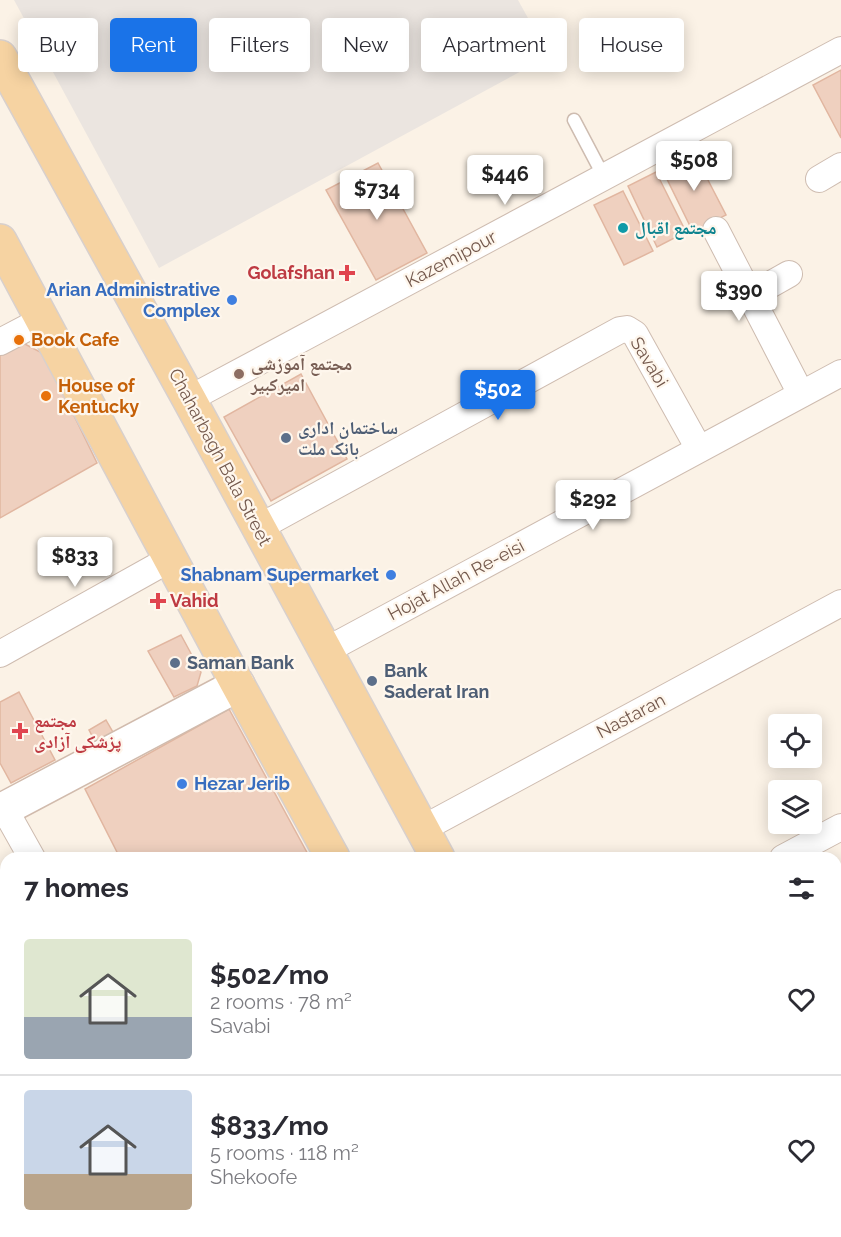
<!DOCTYPE html>
<meta charset="utf-8">
<style>
:root{--surface:#fff;--page:#f7f7f7;--text:#2b2b33;--muted:#7c7c81;--line:#e1e1e2;--accent:#1a73e8}
body{margin:0;font-family:Raleway,"Noto Naskh Arabic",sans-serif;background:var(--page);color:var(--text);height:100vh;display:flex;flex-direction:column;font-size:22px;white-space:nowrap}
*{box-sizing:border-box;margin:0}
p{font-size:20px;color:var(--muted)}
.icon{flex:none;width:33px;height:33px;fill:none;stroke:currentColor;stroke-width:2;stroke-linecap:round;stroke-linejoin:round}
.map{position:relative;flex:1;overflow:hidden}
.sheet{position:absolute;left:0px;top:852px;width:842px;height:386px;display:flex;flex-direction:column;background:var(--surface);border-radius:18px 18px 0 0;box-shadow:0 3px 15px #0003}
.sheet>*{flex:none}
.banner{position:absolute;left:18px;top:18px;width:806px;height:54px;display:flex;gap:12px}
.buttons{position:absolute;left:768px;top:714px;display:grid;gap:12px}
.buttons a{display:grid;place-items:center;width:54px;height:54px;border-radius:6px;background:var(--surface);box-shadow:0 3px 15px #0003;font-size:30px}
.price{position:absolute;translate:-50% -51px;padding:0 14px;border-radius:6px;background:#fff;color:#222;font-size:20px;line-height:39px;filter:drop-shadow(0 2px 3px #0008)}
.price::after{content:'';position:absolute;left:50%;top:36px;width:18px;height:14px;margin-left:-9px;background:inherit;clip-path:polygon(0 0,100% 0,50% 100%)}
.price.selected{background:var(--accent);color:#fff}
ul{padding:0;list-style:none}
li{display:flex;align-items:center;gap:18px;height:150px;padding:0 24px}
li+li{border-top:2px solid var(--line)}
li span{display:grid;place-items:center;flex:none;width:168px;height:120px;border-radius:6px;color:#555}
li>.icon{margin-inline-start:auto}
span .icon{width:72px;height:72px;fill:#fffc;stroke-width:1}
li b{font-size:26px}
h2{display:flex;justify-content:space-between;align-items:center;height:72px;padding:0 24px;font-size:26px}
.pill{padding:0 21px;border-radius:6px;background:var(--surface);box-shadow:0 3px 15px #0003;font-size:21px;line-height:54px}
.pill.selected{background:var(--accent);color:#fff}
.map>svg:first-child{display:block}
</style>
<div class="map">
<svg width="841" height="1237" viewBox="0 0 841 1237">
<rect width="100%" height="100%" fill="#fbf2e6"/>
<!-- industrial -->
<polygon fill="#ebe5e0" points="14,0 518,0 549,56 159,268"/>
<!-- green -->
<g fill="#d5e8c5">
<polygon points="6,1093 6,1232 203,1232 207,1237 0,1237 0,1095"/>
<polygon points="532,1232 797,1232 804,1237 526,1237"/>
</g>
<!-- building -->
<g fill="#efd0bf" stroke="#e1b6a0" stroke-width="1.5">
<polygon points="841,70 841,138 813,85"/>
<polygon points="694,153 726,215 693,232 662,169"/>
<polygon points="378,163 427,253 376,280 326,190"/>
<polygon points="656,172 686,232 657,247 628,186"/>
<polygon points="623,191 653,251 624,265 594,205"/>
<polygon points="21,342 44,354 97,463 0,518 0,354"/>
<polygon points="301,374 347,459 271,501 224,417"/>
<polygon points="181,635 201,672 197,686 174,697 148,651"/>
<polygon points="19,692 55,760 11,783 0,763 0,702"/>
<polygon points="229,709 310,858 120,858 85,789"/>
<polygon points="106,720 114,734 96,743 89,730"/>
</g>
<g fill="none" stroke-linecap="round" stroke-linejoin="round">
<!-- lane casing -->
<g stroke="#cebcb0" stroke-width="15">
<polyline id="lane" points="574,120 604,177"/>
</g>
<!-- street casing -->
<g stroke="#cebcb0" stroke-width="28">
<g id="street">
<polyline points="819,179 841,166"/>
<polyline points="716,230 801,394"/>
<polyline points="750,296 789,274"/>
<polyline points="0,342 42,320"/>
<polyline points="189,399 841,50"/>
<polyline points="258,528 620,330 627,329 635,334 699,449"/>
<polyline points="325,651 841,373"/>
<polyline points="0,654 170,559"/>
<polyline points="4,808 32,858"/>
<polyline points="422,829 841,603"/>
<polyline points="783,858 841,827"/>
<polyline points="836,977 841,974"/>
</g>
</g>
<!-- secondary casing -->
<g stroke="#d1bbad" stroke-width="36">
<polyline id="secondary" points="0,811 238,685"/>
</g>
<!-- primary casing -->
<g stroke="#d8d0cd" stroke-width="36">
<g id="primary">
<polyline points="0,57 189,399 438,858"/>
<polyline points="0,241 238,685 333,858"/>
<polyline points="836,1183 841,1188"/>
<polyline points="470,1237 474,1232"/>
</g>
</g>
<!-- lane -->
<use href="#lane" stroke="#fff" stroke-width="12"/>
<!-- street -->
<use href="#street" stroke="#fff" stroke-width="26"/>
<!-- secondary -->
<use href="#secondary" stroke="#fff" stroke-width="33"/>
<!-- primary -->
<use href="#primary" stroke="#f6d3a2" stroke-width="33"/>
</g>
<!-- markers -->
<circle fill="#0f9aa8" stroke="#fef6ec" stroke-width="2" cx="623" cy="228" r="6"/>
<g fill="#e0444e" stroke="#fef6ec" stroke-width="2">
<path d="M344 264h6v6h6v6h-6v6h-6v-6h-6v-6h6z"/>
<path d="M155 592h6v6h6v6h-6v6h-6v-6h-6v-6h6z"/>
<path d="M17 722h6v6h6v6h-6v6h-6v-6h-6v-6h6z"/>
</g>
<g fill="#3f7fe0" stroke="#fef6ec" stroke-width="2">
<circle cx="232" cy="300" r="6"/>
<circle cx="391" cy="575" r="6"/>
<circle cx="182" cy="784" r="6"/>
</g>
<g fill="#e8710a" stroke="#fef6ec" stroke-width="2">
<circle cx="19" cy="340" r="6"/>
<circle cx="46" cy="396" r="6"/>
</g>
<circle fill="#8d6e63" stroke="#fef6ec" stroke-width="2" cx="239" cy="374" r="6"/>
<g fill="#5c6f8a" stroke="#fef6ec" stroke-width="2">
<circle cx="286" cy="438" r="6"/>
<circle cx="175" cy="663" r="6"/>
<circle cx="372" cy="681" r="6"/>
</g>
<g text-anchor="middle" stroke-width="4.5" stroke-linejoin="round" paint-order="stroke">
<!-- culture labels -->
<g font-size="18" font-weight="bold" fill="#0d838f" stroke="#fef6ec" text-anchor="start">
<text x="635" y="234">مجتمع اقبال</text>
</g>
<!-- street labels -->
<g font-size="18" fill="#73584c" stroke="#fef6ec">
<text transform="translate(451 259) rotate(-28)" y="6">Kazemipour</text>
<text transform="translate(649 362) rotate(59)" y="6">Savabi</text>
<text transform="translate(220 457) rotate(62)" y="6">Chaharbagh Bala Street</text>
<text transform="translate(456 580) rotate(-28)" y="6">Hojat Allah Re-eisi</text>
<text transform="translate(631 716) rotate(-28)" y="6">Nastaran</text>
</g>
<!-- health labels -->
<g font-size="18" font-weight="bold" fill="#be3a42" stroke="#fef6ec" text-anchor="start">
<text x="335" y="279" text-anchor="end">Golafshan</text>
<text x="170" y="607">Vahid</text>
<text x="34" y="727">مجتمع<tspan x="34" dy="21">پزشکی آزادی</tspan></text>
</g>
<!-- shop labels -->
<g font-size="18" font-weight="bold" fill="#366cbe" stroke="#fef6ec" text-anchor="end">
<text x="220" y="296">Arian Administrative<tspan x="220" dy="21">Complex</tspan></text>
<text x="379" y="581">Shabnam Supermarket</text>
<text x="194" y="790" text-anchor="start">Hezar Jerib</text>
</g>
<!-- food labels -->
<g font-size="18" font-weight="bold" fill="#c56008" stroke="#fef6ec" text-anchor="start">
<text x="31" y="346">Book Cafe</text>
<text x="58" y="392">House of<tspan x="58" dy="21">Kentucky</tspan></text>
</g>
<!-- education labels -->
<g font-size="18" font-weight="bold" fill="#785e54" stroke="#fef6ec" text-anchor="start">
<text x="251" y="370">مجتمع آموزشی<tspan x="251" dy="21">امیرکبیر</tspan></text>
</g>
<!-- service labels -->
<g font-size="18" font-weight="bold" fill="#4e5e75" stroke="#fef6ec" text-anchor="start">
<text x="298" y="434">ساختمان اداری<tspan x="298" dy="21">بانک ملت</tspan></text>
<text x="187" y="669">Saman Bank</text>
<text x="384" y="677">Bank<tspan x="384" dy="21">Saderat Iran</tspan></text>
</g>
</g>
</svg>
<div class="buttons">
<a><svg class="icon" aria-label="locate" viewBox="0 0 24 24"><circle cx="12" cy="12" r="6"/><path d="M12 2v4M12 18v4M2 12h4M18 12h4"/></svg></a>
<a><svg class="icon" aria-label="layers" viewBox="0 0 24 24"><path d="M12 4l9 5-9 5-9-5zM3 14l9 5 9-5"/></svg></a>
</div>
<b class="price" style="left:694px;top:192px">$508</b>
<b class="price" style="left:505px;top:206px">$446</b>
<b class="price" style="left:377px;top:221px">$734</b>
<b class="price" style="left:739px;top:322px">$390</b>
<b class="price selected" style="left:498px;top:421px">$502</b>
<b class="price" style="left:593px;top:531px">$292</b>
<b class="price" style="left:75px;top:588px">$833</b>
<div class="banner">
<a class="pill">Buy</a>
<a class="pill selected">Rent</a>
<a class="pill">Filters</a>
<a class="pill">New</a>
<a class="pill">Apartment</a>
<a class="pill">House</a>
</div>
<section class="sheet">
<h2>7 homes<svg class="icon" aria-label="filters" viewBox="0 0 24 24"><path d="M4 7h16M4 17h16"/><circle cx="9" cy="7" r="2"/><circle cx="15" cy="17" r="2"/></svg></h2>
<ul>
<li><span style="background:linear-gradient(#dfe7d0 65%,#9aa5b1 0)"><svg class="icon" aria-label="home" viewBox="0 0 24 24"><path d="M3 11l9-7 9 7M6 9v11h12V9"/></svg></span><div><b>$502/mo</b><p>2 rooms · 78 m²</p><p>Savabi</p></div><svg class="icon" aria-label="heart" viewBox="0 0 24 24"><path d="M12 20l-8-8c-3-5 5-10 8-4 3-6 11-1 8 4z"/></svg></li>
<li><span style="background:linear-gradient(#c9d6e8 70%,#b9a48a 0)"><svg class="icon" aria-label="home" viewBox="0 0 24 24"><path d="M3 11l9-7 9 7M6 9v11h12V9"/></svg></span><div><b>$833/mo</b><p>5 rooms · 118 m²</p><p>Shekoofe</p></div><svg class="icon" aria-label="heart" viewBox="0 0 24 24"><path d="M12 20l-8-8c-3-5 5-10 8-4 3-6 11-1 8 4z"/></svg></li>
</ul>
</section>
</div>
